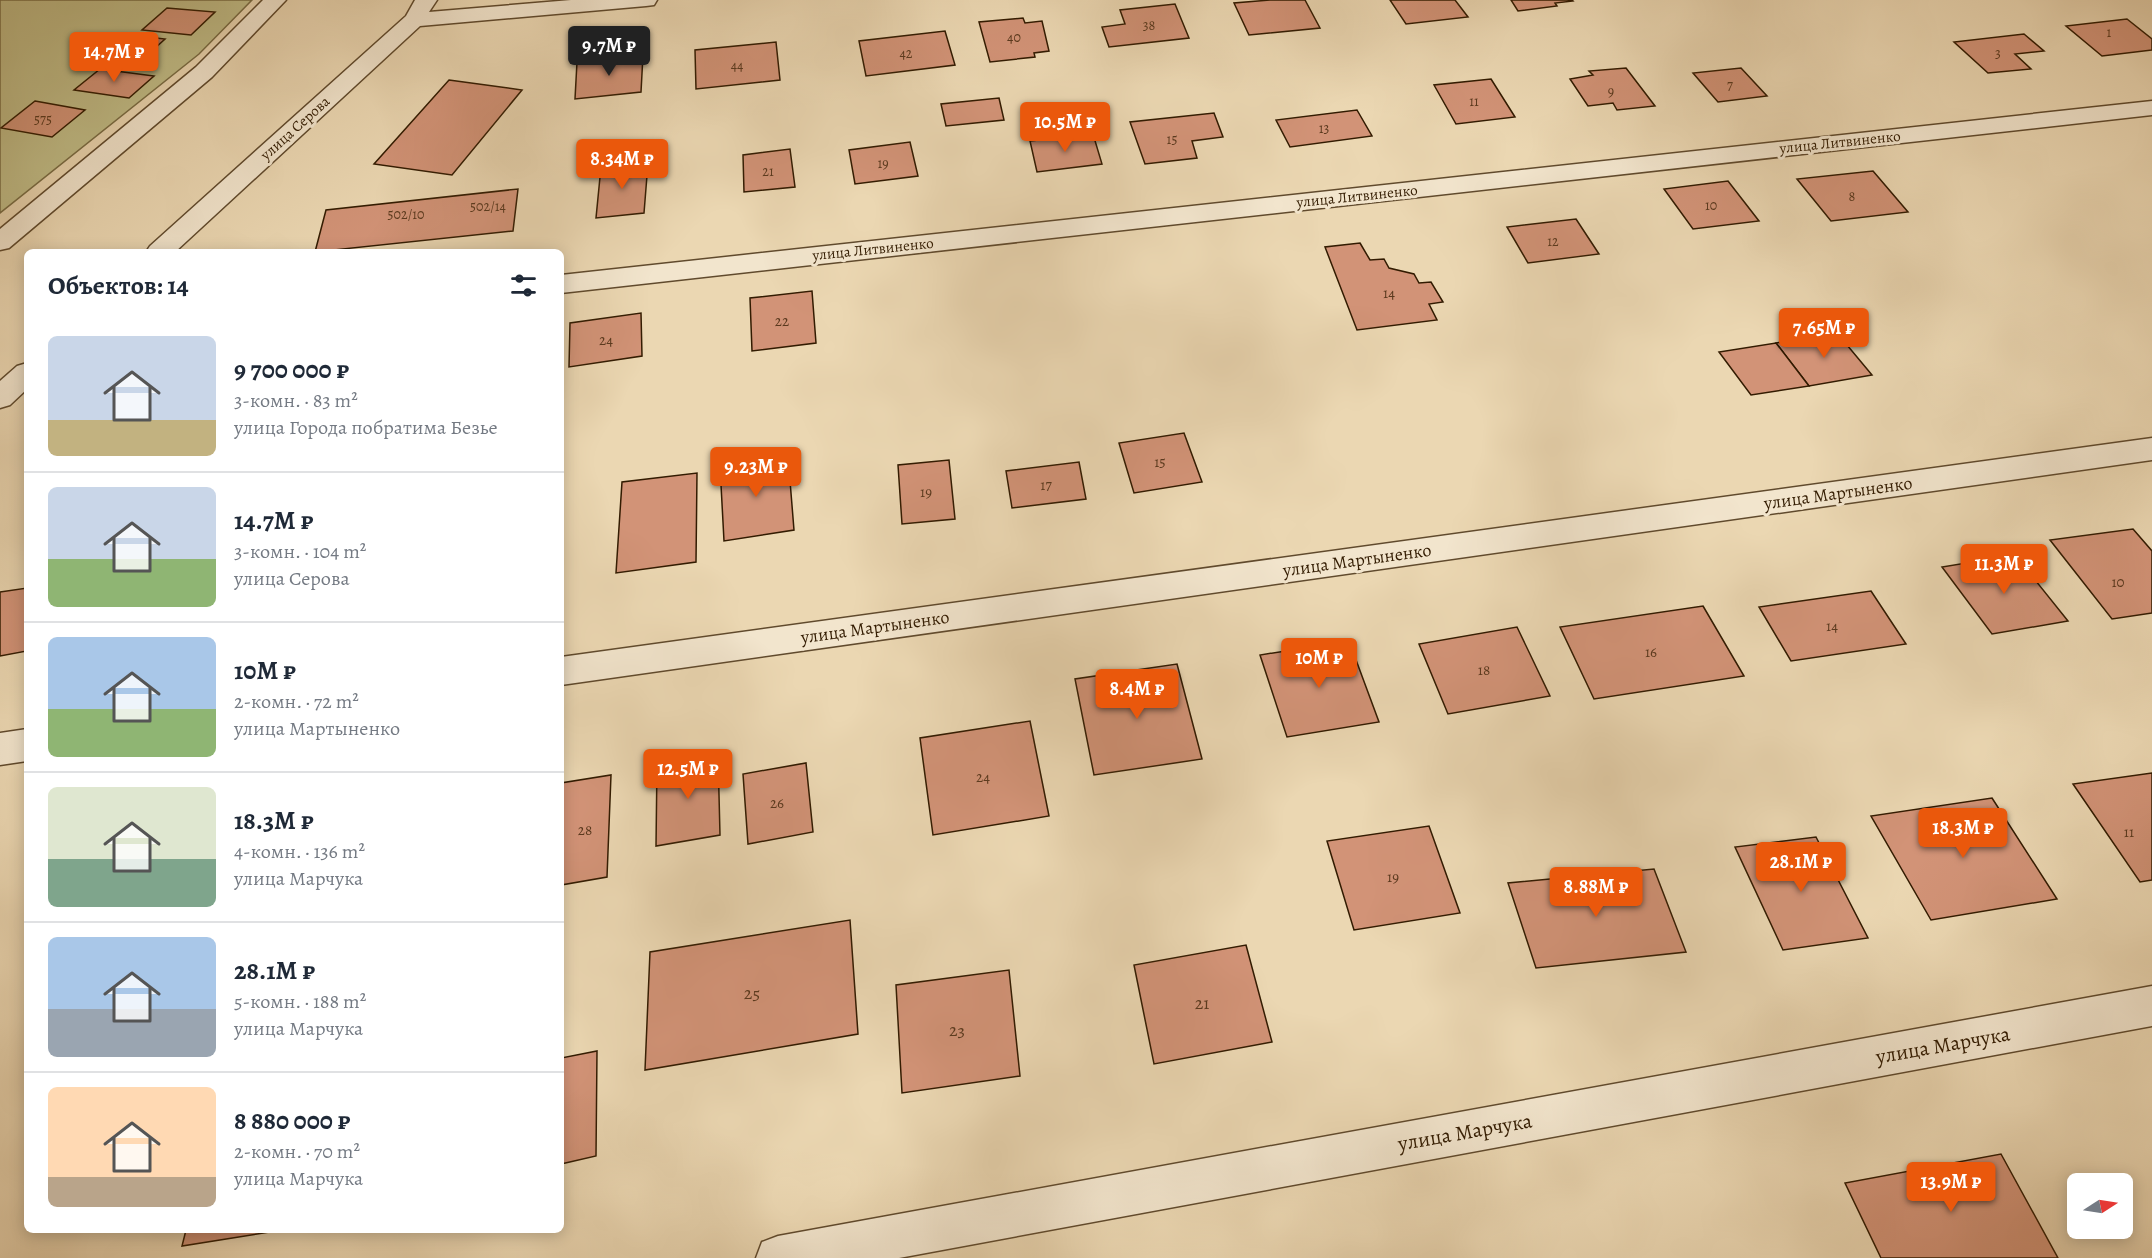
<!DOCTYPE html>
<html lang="ru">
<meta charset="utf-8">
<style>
:root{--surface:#fff;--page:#f2f2f3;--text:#1f2937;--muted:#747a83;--line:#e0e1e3;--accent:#ea580c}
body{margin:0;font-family:Alegreya,serif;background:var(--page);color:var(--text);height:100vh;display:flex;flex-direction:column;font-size:22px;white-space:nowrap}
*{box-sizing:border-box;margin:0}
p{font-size:20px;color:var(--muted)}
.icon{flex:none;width:33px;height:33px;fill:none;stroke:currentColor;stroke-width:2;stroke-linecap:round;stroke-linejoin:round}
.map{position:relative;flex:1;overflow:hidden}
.sheet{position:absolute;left:24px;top:249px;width:540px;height:984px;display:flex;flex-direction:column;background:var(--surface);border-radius:9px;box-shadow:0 3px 15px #0003}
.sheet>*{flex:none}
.needle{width:39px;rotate:78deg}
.controls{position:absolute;left:2067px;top:1173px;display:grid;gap:12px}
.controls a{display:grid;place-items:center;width:66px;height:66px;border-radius:9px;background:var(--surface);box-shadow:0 3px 15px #0003;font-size:30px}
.price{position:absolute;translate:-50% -51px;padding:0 14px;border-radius:6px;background:var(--accent);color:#fff;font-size:20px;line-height:39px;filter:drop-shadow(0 2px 3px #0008)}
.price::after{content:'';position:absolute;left:50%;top:36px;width:18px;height:14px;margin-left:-9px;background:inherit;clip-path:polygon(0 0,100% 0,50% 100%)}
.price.selected{background:#222;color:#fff}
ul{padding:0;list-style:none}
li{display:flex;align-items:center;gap:18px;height:150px;padding:0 24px}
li+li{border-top:2px solid var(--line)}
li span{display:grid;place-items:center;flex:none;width:168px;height:120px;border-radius:9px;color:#555}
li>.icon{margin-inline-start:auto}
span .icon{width:72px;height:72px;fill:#fffc;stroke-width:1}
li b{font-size:26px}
h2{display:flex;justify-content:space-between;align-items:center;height:72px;padding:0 24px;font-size:26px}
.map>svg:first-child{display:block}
</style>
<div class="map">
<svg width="2152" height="1258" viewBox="0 0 2152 1258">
<rect width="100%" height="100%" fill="#ebd7b2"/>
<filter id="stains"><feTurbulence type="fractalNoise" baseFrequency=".00333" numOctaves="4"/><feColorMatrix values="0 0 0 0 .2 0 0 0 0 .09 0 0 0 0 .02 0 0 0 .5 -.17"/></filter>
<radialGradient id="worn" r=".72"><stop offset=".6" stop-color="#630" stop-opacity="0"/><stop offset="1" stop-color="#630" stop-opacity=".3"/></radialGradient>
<!-- green -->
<polygon fill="#c0bc87" stroke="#796c44" stroke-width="1.5" points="0,0 252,0 199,54 0,213"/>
<!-- building -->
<g fill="#d29377" stroke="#321b01" stroke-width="1.5">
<polygon points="1270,0 1305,0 1320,28 1249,35 1234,3"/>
<polygon points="1390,0 1455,0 1468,17 1406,24"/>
<polygon points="1511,0 1572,0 1573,1 1555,3 1557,6 1518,11"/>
<polygon points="1175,4 1189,38 1109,47 1102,27 1125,24 1120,10"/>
<polygon points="167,8 215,12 191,35 142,30"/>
<polygon points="1023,18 1025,23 1042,21 1049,51 1034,53 1035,57 990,62 979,22"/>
<polygon points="2127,19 2152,39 2152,50 2102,56 2066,26"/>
<polygon points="945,31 955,65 866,76 859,41"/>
<polygon points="2024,34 2044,51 2015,54 2031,69 1988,73 1954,42"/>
<polygon points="138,36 165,39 143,59 116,57"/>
<polygon points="776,42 780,80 696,89 695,50"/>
<polygon points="643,55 641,92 575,99 577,62"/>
<polygon points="1626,68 1655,106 1617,110 1613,103 1588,106 1570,79 1593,75 1589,71"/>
<polygon points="1741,68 1767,96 1718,102 1693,73"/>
<polygon points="100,69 154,76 129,98 74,90"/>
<polygon points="1491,79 1515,117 1456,124 1434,85"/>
<polygon points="449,80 522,90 452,175 374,164"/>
<polygon points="999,98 1004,120 946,126 941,104"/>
<polygon points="35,101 85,110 52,137 1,128"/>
<polygon points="1357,110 1372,136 1290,147 1276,120"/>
<polygon points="1214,113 1223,137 1192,141 1197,158 1145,164 1130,122"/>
<polygon points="1093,134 1102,164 1037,172 1030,141"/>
<polygon points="910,142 918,176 855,184 849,150"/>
<polygon points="790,149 795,187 744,192 743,155"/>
<polygon points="648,163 644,213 596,218 601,167"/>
<polygon points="1873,171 1908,212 1831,221 1797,179"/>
<polygon points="1728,181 1759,221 1693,229 1664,189"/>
<polygon points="518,189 513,231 315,252 326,210"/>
<polygon points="1576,219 1599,254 1528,263 1507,227"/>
<polygon points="1360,243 1370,260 1384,259 1389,268 1414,274 1419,283 1431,282 1443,302 1429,304 1437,320 1357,330 1325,247"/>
<polygon points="812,291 816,343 752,351 750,298"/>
<polygon points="641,313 642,356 569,367 570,323"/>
<polygon points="1837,333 1872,375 1809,386 1776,343"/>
<polygon points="1776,343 1809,386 1751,395 1719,352"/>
<polygon points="1184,433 1202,482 1134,493 1119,443"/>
<polygon points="788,456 794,530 724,541 720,466"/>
<polygon points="949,460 955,519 902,524 898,465"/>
<polygon points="1079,462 1086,499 1012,508 1006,471"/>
<polygon points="697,473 696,562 616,573 622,482"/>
<polygon points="2133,529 2152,551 2152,613 2112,619 2050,540"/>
<polygon points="2015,555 2068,621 1992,634 1942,567"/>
<polygon points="27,588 27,651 0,656 0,592"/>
<polygon points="1871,591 1906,644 1791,661 1759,607"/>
<polygon points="1703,606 1744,676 1594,699 1560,627"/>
<polygon points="1517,627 1550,696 1448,714 1419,644"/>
<polygon points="1349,641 1379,722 1287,737 1260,655"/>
<polygon points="1177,664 1202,759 1094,775 1075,679"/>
<polygon points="1030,721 1049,816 933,835 920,738"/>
<polygon points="718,754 720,835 656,846 657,764"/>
<polygon points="806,763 813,832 748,844 743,774"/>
<polygon points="2152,773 2152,880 2140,882 2073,784"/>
<polygon points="611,775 607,877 561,885 561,783"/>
<polygon points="1992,798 2057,899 1931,920 1871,816"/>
<polygon points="1429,826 1460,913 1354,930 1327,841"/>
<polygon points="1816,837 1868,938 1783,950 1735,847"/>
<polygon points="1654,869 1686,952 1536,968 1508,883"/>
<polygon points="850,920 858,1034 645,1070 650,952"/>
<polygon points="1246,945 1272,1042 1154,1064 1134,965"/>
<polygon points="1009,970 1020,1076 902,1093 896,985"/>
<polygon points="597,1051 596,1156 561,1164 561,1058"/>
<polygon points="2001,1154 2058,1258 1881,1258 1845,1183"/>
<polygon points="186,1230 282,1230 182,1246"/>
</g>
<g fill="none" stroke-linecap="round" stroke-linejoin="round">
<!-- minor casing -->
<g stroke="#604a2d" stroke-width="3">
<g id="minor">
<polygon points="263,0 286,0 212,77 9,248 0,250 0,229 196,67"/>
<polygon points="415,0 437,0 429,12 571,0 657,0 654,5 646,6 420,26 175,252 146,252 150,246 406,16"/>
<polygon points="2152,101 2152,115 561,293 561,275"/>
<polygon points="27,363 27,389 10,405 0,408 0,381 17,366"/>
<polygon points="2152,438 2152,460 561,685 561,657"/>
<polygon points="27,729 27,761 0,765 0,733"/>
<polygon points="2152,986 2152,1026 899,1258 756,1258 762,1242 778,1236"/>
</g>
</g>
<!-- minor -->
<use href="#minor" fill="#f2e5cd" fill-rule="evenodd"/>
</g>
<g text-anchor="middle" stroke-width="6" stroke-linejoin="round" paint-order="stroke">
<!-- far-number labels -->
<g font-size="14" fill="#5a391e">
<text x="1149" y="30">38</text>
<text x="2109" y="37">1</text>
<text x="1014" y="42">40</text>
<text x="906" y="58">42</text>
<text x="1998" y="58">3</text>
<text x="737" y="70">44</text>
<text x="1730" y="90">7</text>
<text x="1611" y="96">9</text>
<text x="1474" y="106">11</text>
<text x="43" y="124">575</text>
<text x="1324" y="133">13</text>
<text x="1172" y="144">15</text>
<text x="883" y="168">19</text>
<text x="768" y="176">21</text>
<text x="1852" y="201">8</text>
<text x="1711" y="210">10</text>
<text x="488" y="211">502/14</text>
<text x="406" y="219">502/10</text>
<text x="1553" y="246">12</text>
</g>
<!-- far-street labels -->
<g font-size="15" fill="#321b01" stroke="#f2e5cd">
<text transform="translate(295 128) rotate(-42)" y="5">улица Серова</text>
<text transform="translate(1840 142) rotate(-6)" y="5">улица Литвиненко</text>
<text transform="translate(1357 196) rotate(-6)" y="5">улица Литвиненко</text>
<text transform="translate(873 249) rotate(-6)" y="5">улица Литвиненко</text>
</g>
<!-- number labels -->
<g font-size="15" fill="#5a391e">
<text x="1389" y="298">14</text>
<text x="782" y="326">22</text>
<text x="606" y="345">24</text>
<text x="1160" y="467">15</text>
<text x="1046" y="490">17</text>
<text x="926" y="497">19</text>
<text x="2118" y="587">10</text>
<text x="1832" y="631">14</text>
<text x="1651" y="657">16</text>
<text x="1484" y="675">18</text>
<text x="983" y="782">24</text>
<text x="777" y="808">26</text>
<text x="585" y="835">28</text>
<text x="2129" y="837">11</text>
<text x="1393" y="882">19</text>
</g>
<!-- street labels -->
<g font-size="18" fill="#321b01" stroke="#f2e5cd">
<text transform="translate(1838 493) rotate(-8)" y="6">улица Мартыненко</text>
<text transform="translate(1357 560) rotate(-8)" y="6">улица Мартыненко</text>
<text transform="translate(875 627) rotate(-8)" y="6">улица Мартыненко</text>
</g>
<!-- near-number labels -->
<g font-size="18" fill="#5a391e">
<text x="752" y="999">25</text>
<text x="1202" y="1009">21</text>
<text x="957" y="1036">23</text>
</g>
<!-- near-street labels -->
<g font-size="21" fill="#321b01" stroke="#f2e5cd">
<text transform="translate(1943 1045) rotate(-10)" y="7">улица Марчука</text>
<text transform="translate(1465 1132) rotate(-10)" y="7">улица Марчука</text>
</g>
</g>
<rect width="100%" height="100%" filter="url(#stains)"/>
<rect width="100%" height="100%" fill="url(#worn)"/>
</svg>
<div class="controls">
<a><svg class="needle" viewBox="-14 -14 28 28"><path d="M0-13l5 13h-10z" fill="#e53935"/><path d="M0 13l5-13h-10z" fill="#747a83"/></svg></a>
</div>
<b class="price selected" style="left:609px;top:77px">9.7M ₽</b>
<b class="price" style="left:114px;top:83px">14.7M ₽</b>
<b class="price" style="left:1065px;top:153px">10.5M ₽</b>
<b class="price" style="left:622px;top:190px">8.34M ₽</b>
<b class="price" style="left:1824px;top:359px">7.65M ₽</b>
<b class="price" style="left:756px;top:498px">9.23M ₽</b>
<b class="price" style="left:2004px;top:595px">11.3M ₽</b>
<b class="price" style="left:1319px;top:689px">10M ₽</b>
<b class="price" style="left:1137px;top:720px">8.4M ₽</b>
<b class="price" style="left:688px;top:800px">12.5M ₽</b>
<b class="price" style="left:1963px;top:859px">18.3M ₽</b>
<b class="price" style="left:1801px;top:893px">28.1M ₽</b>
<b class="price" style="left:1596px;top:918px">8.88M ₽</b>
<b class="price" style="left:1951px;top:1213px">13.9M ₽</b>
<section class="sheet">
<h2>Объектов: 14<svg class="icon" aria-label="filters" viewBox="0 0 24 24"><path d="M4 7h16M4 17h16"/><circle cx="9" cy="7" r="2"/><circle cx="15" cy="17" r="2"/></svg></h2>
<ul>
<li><span style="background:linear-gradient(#c9d6e8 70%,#c2b280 0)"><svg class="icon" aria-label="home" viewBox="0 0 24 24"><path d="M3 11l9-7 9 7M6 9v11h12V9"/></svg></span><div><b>9 700 000 ₽</b><p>3-комн. · 83 m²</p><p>улица Города побратима Безье</p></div></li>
<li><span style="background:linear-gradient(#c9d6e8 60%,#8fb573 0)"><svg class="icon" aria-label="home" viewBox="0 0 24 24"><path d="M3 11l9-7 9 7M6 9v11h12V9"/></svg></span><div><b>14.7M ₽</b><p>3-комн. · 104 m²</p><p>улица Серова</p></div></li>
<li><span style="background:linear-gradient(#a9c7e8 60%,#8fb573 0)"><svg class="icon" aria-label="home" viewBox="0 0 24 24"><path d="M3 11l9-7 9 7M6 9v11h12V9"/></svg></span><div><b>10M ₽</b><p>2-комн. · 72 m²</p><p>улица Мартыненко</p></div></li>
<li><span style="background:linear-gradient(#dfe7d0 60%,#7fa58c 0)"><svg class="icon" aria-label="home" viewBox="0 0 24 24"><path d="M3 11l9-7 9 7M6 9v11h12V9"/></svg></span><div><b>18.3M ₽</b><p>4-комн. · 136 m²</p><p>улица Марчука</p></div></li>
<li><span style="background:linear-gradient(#a9c7e8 60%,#9aa5b1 0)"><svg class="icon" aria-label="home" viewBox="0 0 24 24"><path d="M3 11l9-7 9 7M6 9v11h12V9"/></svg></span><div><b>28.1M ₽</b><p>5-комн. · 188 m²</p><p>улица Марчука</p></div></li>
<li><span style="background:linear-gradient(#ffd9b3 75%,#b9a48a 0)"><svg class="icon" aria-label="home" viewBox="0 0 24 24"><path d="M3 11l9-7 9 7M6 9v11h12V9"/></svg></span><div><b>8 880 000 ₽</b><p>2-комн. · 70 m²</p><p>улица Марчука</p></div></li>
</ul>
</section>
</div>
